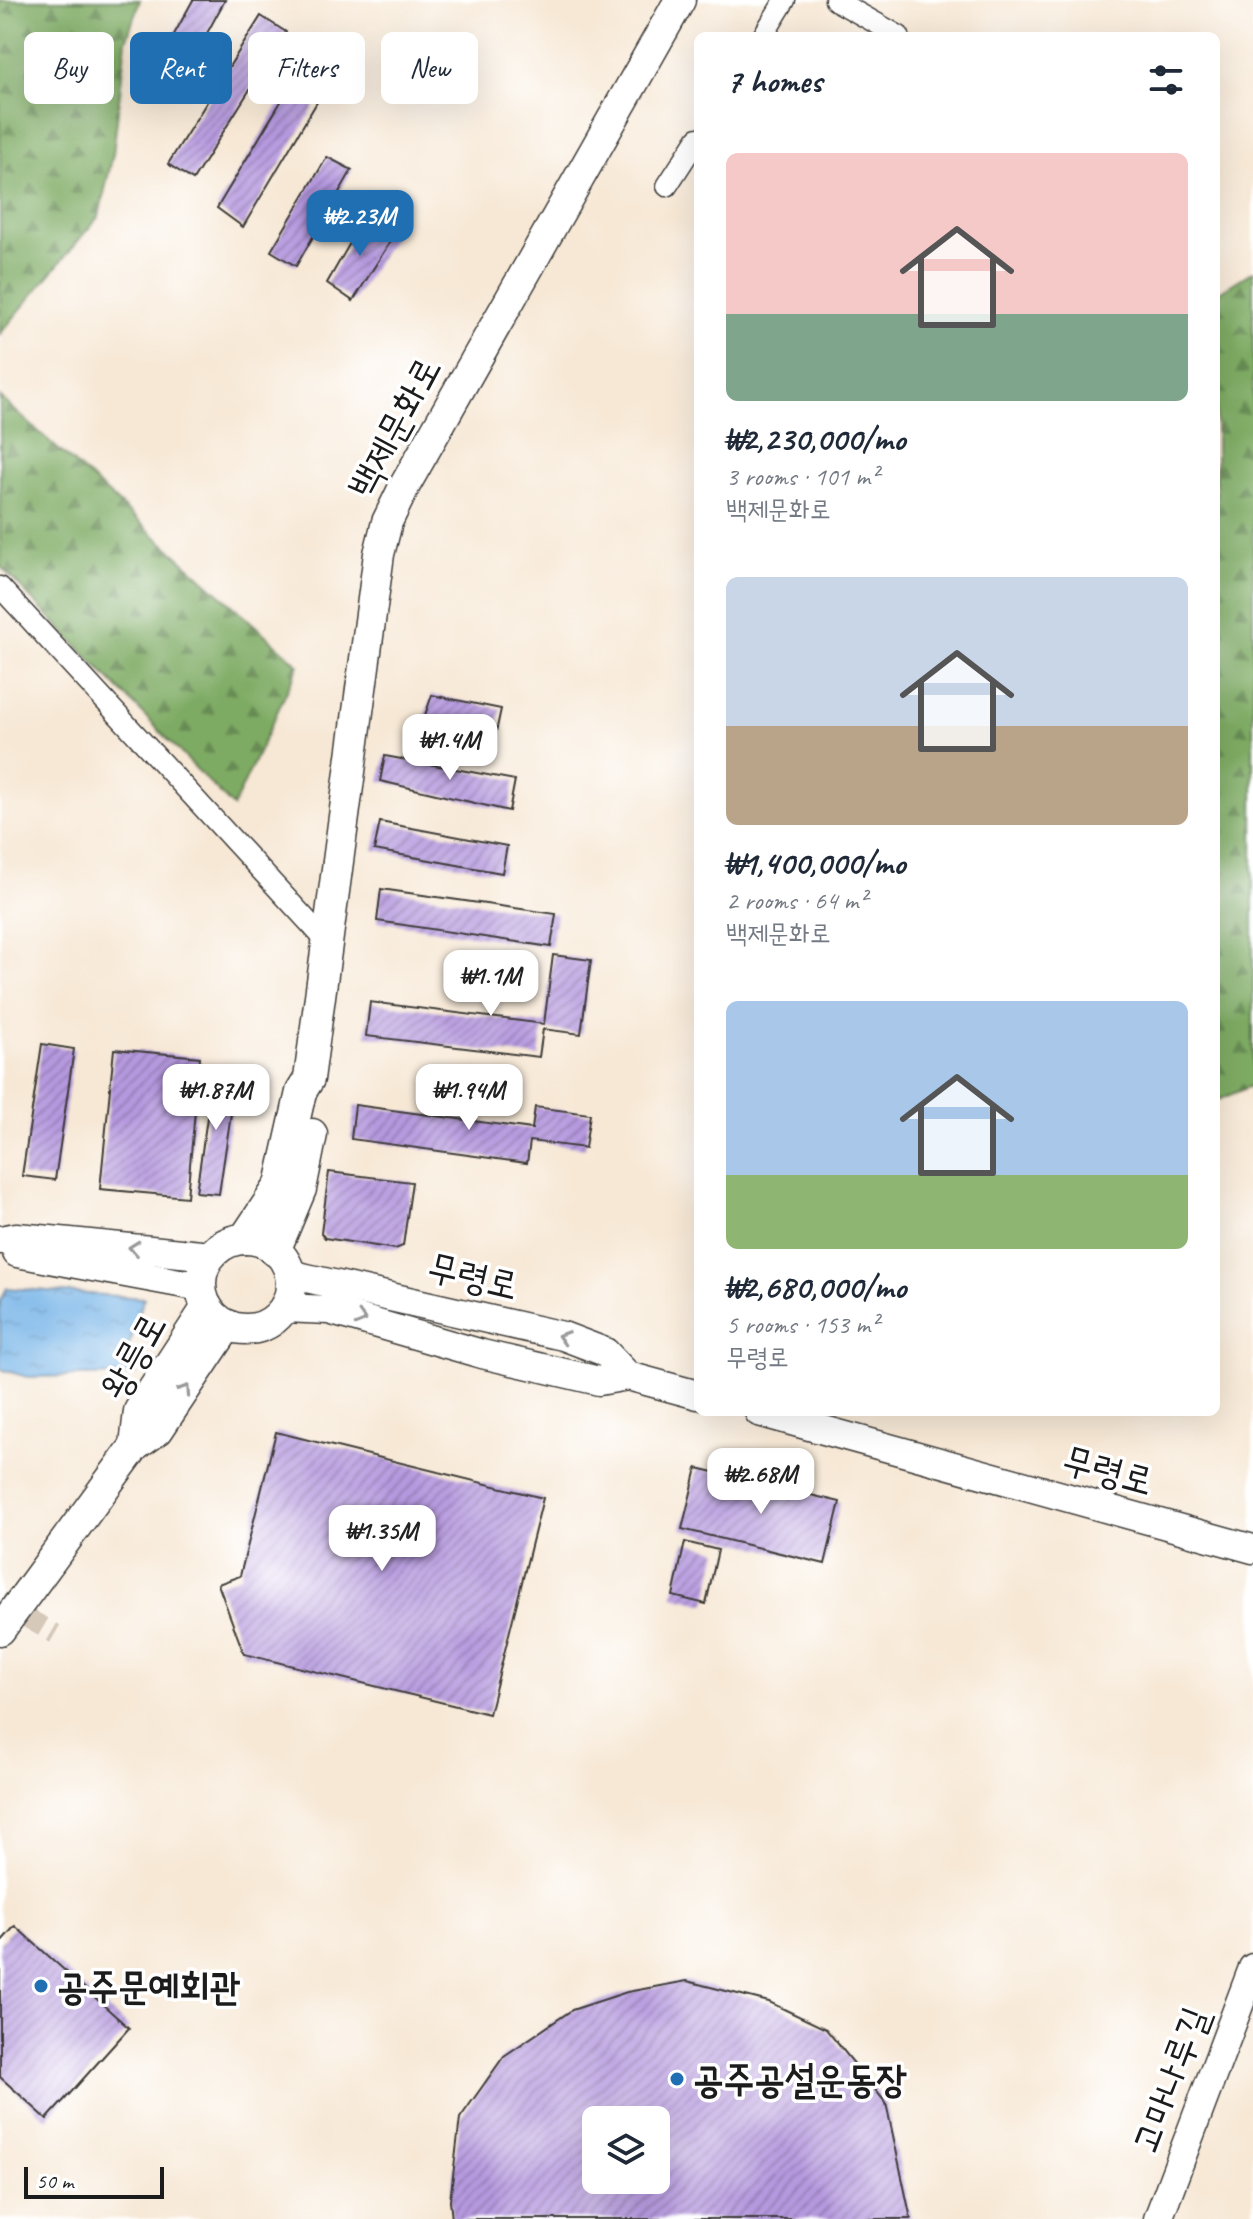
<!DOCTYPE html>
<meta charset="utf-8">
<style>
:root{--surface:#fff;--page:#f2f2f3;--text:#1f2937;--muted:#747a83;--accent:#1f6fb2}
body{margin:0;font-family:Caveat,"Poor Story",sans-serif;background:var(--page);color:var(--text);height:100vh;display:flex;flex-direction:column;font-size:30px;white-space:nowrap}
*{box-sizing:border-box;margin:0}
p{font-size:26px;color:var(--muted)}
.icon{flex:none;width:44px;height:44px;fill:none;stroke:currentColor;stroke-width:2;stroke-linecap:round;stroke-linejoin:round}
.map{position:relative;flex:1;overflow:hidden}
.panel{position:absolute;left:694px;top:32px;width:526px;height:1384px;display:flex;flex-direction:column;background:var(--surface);border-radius:12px;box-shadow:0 8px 32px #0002}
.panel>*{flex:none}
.hud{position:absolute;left:24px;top:32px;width:550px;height:72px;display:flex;gap:16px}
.buttons{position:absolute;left:582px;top:2106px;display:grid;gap:16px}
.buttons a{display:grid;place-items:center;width:88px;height:88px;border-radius:12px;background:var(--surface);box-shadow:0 8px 32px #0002;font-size:40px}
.scale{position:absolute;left:24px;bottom:20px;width:140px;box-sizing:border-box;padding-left:8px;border:4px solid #1c1c1c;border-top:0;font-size:22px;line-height:28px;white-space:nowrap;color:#1c1c1c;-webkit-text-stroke:6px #fff;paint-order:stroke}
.price{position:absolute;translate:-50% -68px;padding:0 18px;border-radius:16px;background:#fff;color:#222;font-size:26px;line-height:52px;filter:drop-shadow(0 2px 4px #0008)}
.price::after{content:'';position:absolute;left:50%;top:48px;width:24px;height:18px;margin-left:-12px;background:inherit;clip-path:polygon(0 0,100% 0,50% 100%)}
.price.active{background:var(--accent);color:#fff}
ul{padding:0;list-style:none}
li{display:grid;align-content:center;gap:16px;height:424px;padding:0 32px}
li span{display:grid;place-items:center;height:248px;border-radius:12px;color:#555}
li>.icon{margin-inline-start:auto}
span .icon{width:144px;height:144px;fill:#fffc;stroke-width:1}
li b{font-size:34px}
h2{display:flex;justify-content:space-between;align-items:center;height:96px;padding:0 32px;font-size:34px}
.tag{padding:0 28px;border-radius:12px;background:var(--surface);box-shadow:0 8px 32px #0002;font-size:28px;line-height:72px}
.tag.active{background:var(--accent);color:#fff}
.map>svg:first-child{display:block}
</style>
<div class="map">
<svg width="1253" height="2219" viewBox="0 0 1253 2219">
<defs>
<pattern id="forest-firs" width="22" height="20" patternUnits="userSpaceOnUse" patternTransform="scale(2)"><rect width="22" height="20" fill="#7eab64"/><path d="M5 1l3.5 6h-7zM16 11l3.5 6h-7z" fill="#668a52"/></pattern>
<pattern id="water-ripples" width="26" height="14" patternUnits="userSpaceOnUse" patternTransform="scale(2)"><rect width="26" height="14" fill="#74b3e7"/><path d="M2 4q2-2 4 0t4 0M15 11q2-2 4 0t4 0" fill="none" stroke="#6499c6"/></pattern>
<pattern id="building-hatch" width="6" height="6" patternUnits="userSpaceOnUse" patternTransform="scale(2)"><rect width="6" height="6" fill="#b699df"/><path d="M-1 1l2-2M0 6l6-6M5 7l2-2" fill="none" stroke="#937cb4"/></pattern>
</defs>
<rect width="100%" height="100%" fill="#fff"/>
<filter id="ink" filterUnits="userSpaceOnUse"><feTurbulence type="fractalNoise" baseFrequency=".0125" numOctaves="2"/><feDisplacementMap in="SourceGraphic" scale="16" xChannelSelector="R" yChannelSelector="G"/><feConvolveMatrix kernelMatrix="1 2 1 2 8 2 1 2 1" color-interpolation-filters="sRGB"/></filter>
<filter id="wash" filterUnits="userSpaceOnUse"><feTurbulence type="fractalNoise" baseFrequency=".006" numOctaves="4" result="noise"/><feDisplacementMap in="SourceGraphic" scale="32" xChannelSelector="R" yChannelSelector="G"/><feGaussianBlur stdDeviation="1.8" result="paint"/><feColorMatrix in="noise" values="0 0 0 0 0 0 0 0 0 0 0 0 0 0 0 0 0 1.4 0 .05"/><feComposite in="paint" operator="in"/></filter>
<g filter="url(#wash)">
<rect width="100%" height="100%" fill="#f7e8d5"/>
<!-- forest -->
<g fill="url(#forest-firs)" stroke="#4d6440" stroke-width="2">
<polygon points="0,0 140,0 126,41 113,154 99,216 0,334"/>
<polygon points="1253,271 1253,1085 1216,1101 1216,294"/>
<polygon points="0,397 299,665 233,807 0,566"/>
</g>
<!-- water -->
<polygon fill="url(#water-ripples)" stroke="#486882" stroke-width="2" points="7,1288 144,1298 127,1352 135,1375 27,1377 0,1369 0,1301"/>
<g id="blocks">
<!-- building -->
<g fill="url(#building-hatch)" fill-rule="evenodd">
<polygon points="193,0 225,0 174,94 149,80"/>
<polygon points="261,16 286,32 193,180 168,164"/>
<polygon points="294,80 320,97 243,227 217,208"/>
<polygon points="327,157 352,170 296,266 271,251"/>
<polygon points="365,217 395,234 353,301 327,283"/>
<polygon points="432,695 501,709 495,737 422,724"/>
<polygon points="385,756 515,780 509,811 380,781"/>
<polygon points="380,822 507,846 502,873 374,850"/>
<polygon points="381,889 556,914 551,947 377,921"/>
<polygon points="553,955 591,960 581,1034 543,1029 539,1057 366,1036 370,1002 544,1024"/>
<polygon points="42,1044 74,1049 55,1180 22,1176"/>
<polygon points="114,1049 200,1057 187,1197 100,1189"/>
<polygon points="214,1070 237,1073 219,1194 196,1192"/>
<polygon points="355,1105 532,1129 535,1107 590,1114 585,1148 530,1141 527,1163 351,1139"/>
<polygon points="329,1172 412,1182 403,1246 395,1249 325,1238 321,1233"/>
<polygon points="276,1432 543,1498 489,1714 244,1654 218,1584 240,1576"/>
<polygon points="697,1468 840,1502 825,1564 682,1529"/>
<polygon points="685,1542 718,1550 706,1604 673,1596"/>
<polygon points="15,1926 129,2028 47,2119 0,2077 0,1943"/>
<path d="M687 1981 769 2002 826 2029 886 2103 911 2219H452L450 2201 460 2118 504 2056 572 2010 627 1992ZM596 2120H656V2180H596Z"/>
</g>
</g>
</g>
<g filter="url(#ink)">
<use href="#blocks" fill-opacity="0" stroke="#3d3b38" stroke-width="2"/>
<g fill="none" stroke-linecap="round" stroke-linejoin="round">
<!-- minor-tunnel -->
<polyline stroke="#d6c9b9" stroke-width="20" stroke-dasharray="20 10" stroke-linecap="butt" points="0,1602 55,1634"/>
<!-- minor casing -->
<g stroke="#3d3b38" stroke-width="23">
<g id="minor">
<polyline points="835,0 899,36"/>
<polyline points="763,36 785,0"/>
<polyline points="667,186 698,138"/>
<polyline points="0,587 327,942"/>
</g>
</g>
<!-- secondary casing -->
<g stroke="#3d3b38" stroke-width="31">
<g id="secondary">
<polyline points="0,1240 16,1237 40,1239 211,1256"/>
<polyline points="17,1253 201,1287"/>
<polyline points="289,1274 563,1336 605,1352 628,1376"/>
<polyline points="284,1308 329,1310 482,1354 599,1381 628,1376 698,1395"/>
<polyline points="759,1412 1253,1549"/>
<polyline points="1158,2219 1253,1968"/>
</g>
</g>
<!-- primary casing -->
<g stroke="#3d3b38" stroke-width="33">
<g id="primary">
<polyline points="244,1239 280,1185 301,1092 309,1079 379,554 387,522 405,485 680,0"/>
<circle cx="246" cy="1284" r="45"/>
<polyline points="275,1251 301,1189 312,1134"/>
<polyline points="135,1446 139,1411 207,1307"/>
<polyline points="0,1630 135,1446 158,1430 228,1325"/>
</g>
</g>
<!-- minor -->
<use href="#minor" stroke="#fff" stroke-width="20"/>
<!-- secondary -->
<use href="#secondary" stroke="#fff" stroke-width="28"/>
<!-- primary -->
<use href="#primary" stroke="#fff" stroke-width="30"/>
</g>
<!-- one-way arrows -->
<defs><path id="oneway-chevron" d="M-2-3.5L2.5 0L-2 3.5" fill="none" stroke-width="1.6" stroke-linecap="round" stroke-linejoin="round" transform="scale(2)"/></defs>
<g stroke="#999">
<use href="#oneway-chevron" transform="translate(134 1248) rotate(-174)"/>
<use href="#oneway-chevron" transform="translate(361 1319) rotate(16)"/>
<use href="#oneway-chevron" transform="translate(563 1337) rotate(-163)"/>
<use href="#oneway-chevron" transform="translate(185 1390) rotate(-56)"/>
</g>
</g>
<!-- markers -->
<g fill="#1f6fb2" stroke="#fff" stroke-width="3">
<circle cx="41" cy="1986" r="8"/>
<circle cx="677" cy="2079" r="8"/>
</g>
<g text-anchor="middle" stroke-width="7" stroke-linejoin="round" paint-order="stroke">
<!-- street labels -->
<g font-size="38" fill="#1c1c1c" stroke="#fff">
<text transform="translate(394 427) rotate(-62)" y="13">백제문화로</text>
<text transform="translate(473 1276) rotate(13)" y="13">무령로</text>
<text transform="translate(133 1356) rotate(-61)" y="13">왕릉로</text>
<text transform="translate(1108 1470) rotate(15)" y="13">무령로</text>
<text transform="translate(1170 2080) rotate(-69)" y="13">고마나루길</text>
</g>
<!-- poi labels -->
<g font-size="38" font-weight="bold" fill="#1c1c1c" stroke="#fff" text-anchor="start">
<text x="57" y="1999">공주문예회관</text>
<text x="693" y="2092">공주공설운동장</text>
</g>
</g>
</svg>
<div class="buttons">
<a><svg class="icon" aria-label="layers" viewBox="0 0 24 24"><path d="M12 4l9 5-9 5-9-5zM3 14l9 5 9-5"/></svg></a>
</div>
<div class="scale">50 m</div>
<b class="price active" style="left:360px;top:258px">₩2.23M</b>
<b class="price" style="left:450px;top:782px">₩1.4M</b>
<b class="price" style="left:491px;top:1018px">₩1.1M</b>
<b class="price" style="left:216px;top:1132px">₩1.87M</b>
<b class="price" style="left:469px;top:1132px">₩1.94M</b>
<b class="price" style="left:761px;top:1516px">₩2.68M</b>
<b class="price" style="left:382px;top:1573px">₩1.35M</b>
<div class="hud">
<a class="tag">Buy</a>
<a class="tag active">Rent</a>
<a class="tag">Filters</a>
<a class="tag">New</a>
</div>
<section class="panel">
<h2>7 homes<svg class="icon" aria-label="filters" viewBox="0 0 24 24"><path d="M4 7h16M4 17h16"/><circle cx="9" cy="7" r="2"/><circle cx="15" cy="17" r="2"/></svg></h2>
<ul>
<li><span style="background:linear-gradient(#f6c9c9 65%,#7fa58c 0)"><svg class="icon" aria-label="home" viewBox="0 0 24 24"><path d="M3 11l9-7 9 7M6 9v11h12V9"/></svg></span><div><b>₩2,230,000/mo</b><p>3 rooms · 101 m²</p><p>백제문화로</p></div></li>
<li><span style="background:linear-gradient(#c9d6e8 60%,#b9a48a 0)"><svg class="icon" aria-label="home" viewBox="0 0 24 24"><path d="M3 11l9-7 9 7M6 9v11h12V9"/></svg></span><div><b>₩1,400,000/mo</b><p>2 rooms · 64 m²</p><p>백제문화로</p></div></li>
<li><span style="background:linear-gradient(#a9c7e8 70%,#8fb573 0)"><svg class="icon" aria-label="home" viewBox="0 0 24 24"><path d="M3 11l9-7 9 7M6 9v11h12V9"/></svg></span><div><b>₩2,680,000/mo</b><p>5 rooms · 153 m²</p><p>무령로</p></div></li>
</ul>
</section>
</div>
